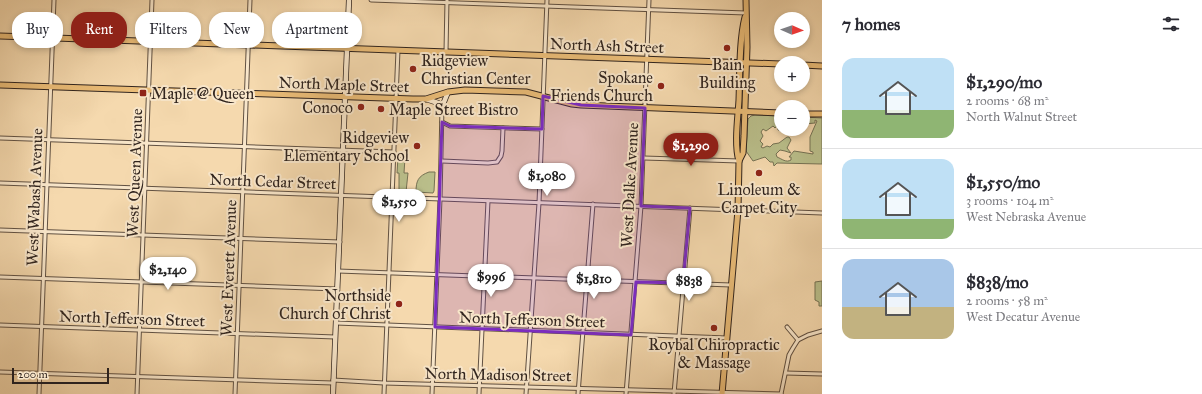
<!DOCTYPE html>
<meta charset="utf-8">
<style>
:root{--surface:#fff;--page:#f2f2f3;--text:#2b2b33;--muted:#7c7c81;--line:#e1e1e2;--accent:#8f2418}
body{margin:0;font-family:"IM FELL Great Primer",serif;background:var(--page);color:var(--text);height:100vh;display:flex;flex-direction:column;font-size:15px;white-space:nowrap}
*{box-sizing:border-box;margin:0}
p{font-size:13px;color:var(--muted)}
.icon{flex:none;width:22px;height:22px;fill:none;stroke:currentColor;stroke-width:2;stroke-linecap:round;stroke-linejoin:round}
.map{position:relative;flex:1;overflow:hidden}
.panel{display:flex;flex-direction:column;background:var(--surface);width:380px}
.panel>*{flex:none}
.top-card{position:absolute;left:12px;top:12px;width:380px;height:36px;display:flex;gap:8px}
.needle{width:26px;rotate:92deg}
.fabs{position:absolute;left:774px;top:12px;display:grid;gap:8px}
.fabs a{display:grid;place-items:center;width:36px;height:36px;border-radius:50%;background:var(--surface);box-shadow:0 2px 6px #0003;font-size:20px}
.scale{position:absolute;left:12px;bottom:10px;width:97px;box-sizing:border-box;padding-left:4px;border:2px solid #30241e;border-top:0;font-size:11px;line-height:14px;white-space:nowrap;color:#30241e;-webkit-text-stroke:3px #f8e6ca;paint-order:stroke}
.price{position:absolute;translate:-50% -34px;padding:0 9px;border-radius:14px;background:#fff;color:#222;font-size:13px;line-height:26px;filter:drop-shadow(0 1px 2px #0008)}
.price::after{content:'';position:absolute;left:50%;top:24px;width:12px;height:9px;margin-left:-6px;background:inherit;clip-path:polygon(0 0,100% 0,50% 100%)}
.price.active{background:var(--accent);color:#fff}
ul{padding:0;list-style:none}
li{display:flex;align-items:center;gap:12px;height:100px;padding:0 20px}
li+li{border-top:1px solid var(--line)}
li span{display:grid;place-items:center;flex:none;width:112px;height:80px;border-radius:12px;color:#555}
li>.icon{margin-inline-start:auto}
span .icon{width:48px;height:48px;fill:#fffc;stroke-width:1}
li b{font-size:17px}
h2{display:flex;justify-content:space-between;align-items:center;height:48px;padding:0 20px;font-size:17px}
.tag{padding:0 14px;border-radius:16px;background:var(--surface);box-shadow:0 2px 6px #0003;font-size:14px;line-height:36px}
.tag.active{background:var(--accent);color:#fff}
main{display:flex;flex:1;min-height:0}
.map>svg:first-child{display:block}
</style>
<main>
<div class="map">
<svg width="822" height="394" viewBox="0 0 822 394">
<rect width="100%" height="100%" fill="#f5d9ae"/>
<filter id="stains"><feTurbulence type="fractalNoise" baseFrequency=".005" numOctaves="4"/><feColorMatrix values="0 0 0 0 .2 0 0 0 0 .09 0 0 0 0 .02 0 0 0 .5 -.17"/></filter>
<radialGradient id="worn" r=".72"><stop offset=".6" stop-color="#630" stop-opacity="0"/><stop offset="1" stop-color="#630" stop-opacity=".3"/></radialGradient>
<!-- green -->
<g fill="#babf8b" stroke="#757254">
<path d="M755 115 781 116V129H783L781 131 778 130 777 126 775 128 773 126 766 131 763 129 761 132 763 136 760 141 763 144 761 147 763 148 767 146 770 147 773 144 779 143 787 137H789L791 140 787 148 791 153 785 151 780 150 776 154 777 157C782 159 786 163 791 160V157H789L794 151 813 154V152L810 151V137L817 121 815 120V123L804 124 803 117 822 118V164L777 163 774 166 773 162H770L765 157 753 161 746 151 748 119 751 116Z"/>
<polygon points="398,157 405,158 404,173 408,173 406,192 399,192 399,173 397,173"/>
<path d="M429 172H435L434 191 433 193 416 192C416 181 418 176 429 172Z"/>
<polygon points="822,281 822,306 819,306 819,302 815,300 815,282"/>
</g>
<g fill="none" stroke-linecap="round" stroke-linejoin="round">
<!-- street casing -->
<g stroke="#615142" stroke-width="5">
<g id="street">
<polyline points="371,0 746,13"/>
<polyline points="446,52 447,0"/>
<polyline points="442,122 450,126 542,129"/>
<polyline points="0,138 394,152"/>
<polyline points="644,158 739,161"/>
<polyline points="442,161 488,163 497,162 501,156 502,151 503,128"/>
<polyline points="0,183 822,213"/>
<polyline points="0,230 340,242"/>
<polyline points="338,271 731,285"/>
<polyline points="0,277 337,289"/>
<polyline points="336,323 727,338"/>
<polyline points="0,325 335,337"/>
<polyline points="787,327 798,340"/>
<polyline points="0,372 333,383"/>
<polyline points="786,373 822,374"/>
<polyline points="333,380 384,383 781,394"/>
<polyline points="39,394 54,0"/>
<polyline points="137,394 152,0"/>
<polyline points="235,394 250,0"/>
<polyline points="384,394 398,50"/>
<polyline points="432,394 440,199 442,107"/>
<polyline points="479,394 488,201"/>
<polyline points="526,394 539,203 547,0"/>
<polyline points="578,394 593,204"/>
<polyline points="626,394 641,206 649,0"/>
<polyline points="674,394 690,208"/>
<polyline points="781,394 789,355 793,348 798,340 808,335 822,331"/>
</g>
</g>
<!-- secondary casing -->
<g stroke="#30241e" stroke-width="6">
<g id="secondary">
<polyline points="426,99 438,103 442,107 448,92"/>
<polyline points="333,394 349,0"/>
</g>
</g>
<!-- primary casing -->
<g stroke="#30241e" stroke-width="7">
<g id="primary">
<polyline points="0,36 781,64"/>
<polyline points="803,65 822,66"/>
<polyline points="0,85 413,99 426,99 448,92 465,90 526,92 572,104 581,105 781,113"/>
<polyline points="803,114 822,114"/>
<path d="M739 161C734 145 738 117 739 100 740 74 739 41 745 17"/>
<polyline points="722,394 738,210 739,161 743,153 744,136 747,47 746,0"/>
</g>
</g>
<!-- street -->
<use href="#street" stroke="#f8e6ca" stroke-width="3"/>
<!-- secondary -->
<use href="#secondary" stroke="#f8e6ca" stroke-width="4.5"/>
<!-- primary -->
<use href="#primary" stroke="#eabc77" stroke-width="5"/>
</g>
<!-- marked area -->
<path fill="#7b2cbf" fill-opacity="0.2" stroke="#7b2cbf" stroke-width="3" stroke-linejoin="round" d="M543 96 581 105 645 108 641 206 690 208 683 283 636 282 631 335 435 327 442 122 450 126 542 129Z"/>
<!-- markers -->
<g fill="#8f2418" stroke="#f8e6ca" stroke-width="1.5">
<circle cx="727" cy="48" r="4"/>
<circle cx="413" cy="69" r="4"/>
<circle cx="661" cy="86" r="4"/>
<rect x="139" y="89" width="8" height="8" rx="2"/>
<circle cx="361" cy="107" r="4"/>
<circle cx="381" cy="109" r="4"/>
<circle cx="417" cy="146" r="4"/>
<circle cx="759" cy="173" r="4"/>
<circle cx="399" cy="304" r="4"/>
<circle cx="714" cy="328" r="4"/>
</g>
<g text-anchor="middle" stroke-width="4" stroke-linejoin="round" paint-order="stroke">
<!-- street labels -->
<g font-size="16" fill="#30241e" stroke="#f8e6ca">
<text transform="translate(607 45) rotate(2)" y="6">North Ash Street</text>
<text transform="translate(344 84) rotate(2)" y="6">North Maple Street</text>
<text transform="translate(134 173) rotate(-88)" y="6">West Queen Avenue</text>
<text transform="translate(273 181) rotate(2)" y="6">North Cedar Street</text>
<text transform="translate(629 185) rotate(-87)" y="6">West Dalke Avenue</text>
<text transform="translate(34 197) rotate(-88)" y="6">West Wabash Avenue</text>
<text transform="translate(228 268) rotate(-88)" y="6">West Everett Avenue</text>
<text transform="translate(132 318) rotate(2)" y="6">North Jefferson Street</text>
<text transform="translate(532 319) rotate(2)" y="6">North Jefferson Street</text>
<text transform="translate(498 374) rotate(1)" y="6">North Madison Street</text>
</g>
<!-- poi labels -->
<g font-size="16" fill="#30241e" stroke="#f8e6ca" text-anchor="end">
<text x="421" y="66" text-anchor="start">Ridgeview<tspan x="421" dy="18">Christian Center</tspan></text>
<text x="727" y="70" text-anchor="middle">Bain<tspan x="727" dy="18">Building</tspan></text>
<text x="653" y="83">Spokane<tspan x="653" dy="18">Friends Church</tspan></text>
<text x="151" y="99" text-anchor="start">Maple @ Queen</text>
<text x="353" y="113">Conoco</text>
<text x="389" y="115" text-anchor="start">Maple Street Bistro</text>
<text x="409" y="143">Ridgeview<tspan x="409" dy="18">Elementary School</tspan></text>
<text x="759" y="195" text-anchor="middle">Linoleum &amp;<tspan x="759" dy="18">Carpet City</tspan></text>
<text x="391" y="301">Northside<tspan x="391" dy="18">Church of Christ</tspan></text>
<text x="714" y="350" text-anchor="middle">Roybal Chiropractic<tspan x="714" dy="18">&amp; Massage</tspan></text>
</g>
</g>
<rect width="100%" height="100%" filter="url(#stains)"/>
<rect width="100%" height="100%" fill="url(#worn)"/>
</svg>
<div class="fabs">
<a><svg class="needle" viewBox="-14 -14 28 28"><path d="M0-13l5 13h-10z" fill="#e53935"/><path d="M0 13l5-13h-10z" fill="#7c7c81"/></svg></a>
<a>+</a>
<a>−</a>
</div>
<div class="scale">200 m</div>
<b class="price active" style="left:691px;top:167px">$1,290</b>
<b class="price" style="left:547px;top:197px">$1,080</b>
<b class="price" style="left:399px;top:223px">$1,550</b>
<b class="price" style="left:168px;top:291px">$2,140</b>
<b class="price" style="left:491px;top:298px">$996</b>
<b class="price" style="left:594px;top:300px">$1,810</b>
<b class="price" style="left:689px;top:302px">$838</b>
<div class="top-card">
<a class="tag">Buy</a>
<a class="tag active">Rent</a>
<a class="tag">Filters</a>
<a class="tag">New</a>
<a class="tag">Apartment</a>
</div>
</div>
<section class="panel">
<h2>7 homes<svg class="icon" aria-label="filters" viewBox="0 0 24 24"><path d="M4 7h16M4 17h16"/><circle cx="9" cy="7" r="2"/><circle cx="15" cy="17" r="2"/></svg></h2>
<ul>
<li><span style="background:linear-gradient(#bfe0f5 65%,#8fb573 0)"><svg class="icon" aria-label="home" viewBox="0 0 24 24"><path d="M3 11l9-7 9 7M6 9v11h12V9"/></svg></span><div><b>$1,290/mo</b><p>2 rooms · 68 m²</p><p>North Walnut Street</p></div></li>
<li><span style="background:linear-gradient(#bfe0f5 75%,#8fb573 0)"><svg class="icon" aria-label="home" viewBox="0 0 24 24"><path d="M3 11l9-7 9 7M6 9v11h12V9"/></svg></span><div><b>$1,550/mo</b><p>3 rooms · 104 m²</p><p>West Nebraska Avenue</p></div></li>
<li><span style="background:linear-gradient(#a9c7e8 60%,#c2b280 0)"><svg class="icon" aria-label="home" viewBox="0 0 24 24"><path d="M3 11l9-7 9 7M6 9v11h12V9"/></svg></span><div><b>$838/mo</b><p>2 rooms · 58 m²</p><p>West Decatur Avenue</p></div></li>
</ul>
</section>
</main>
